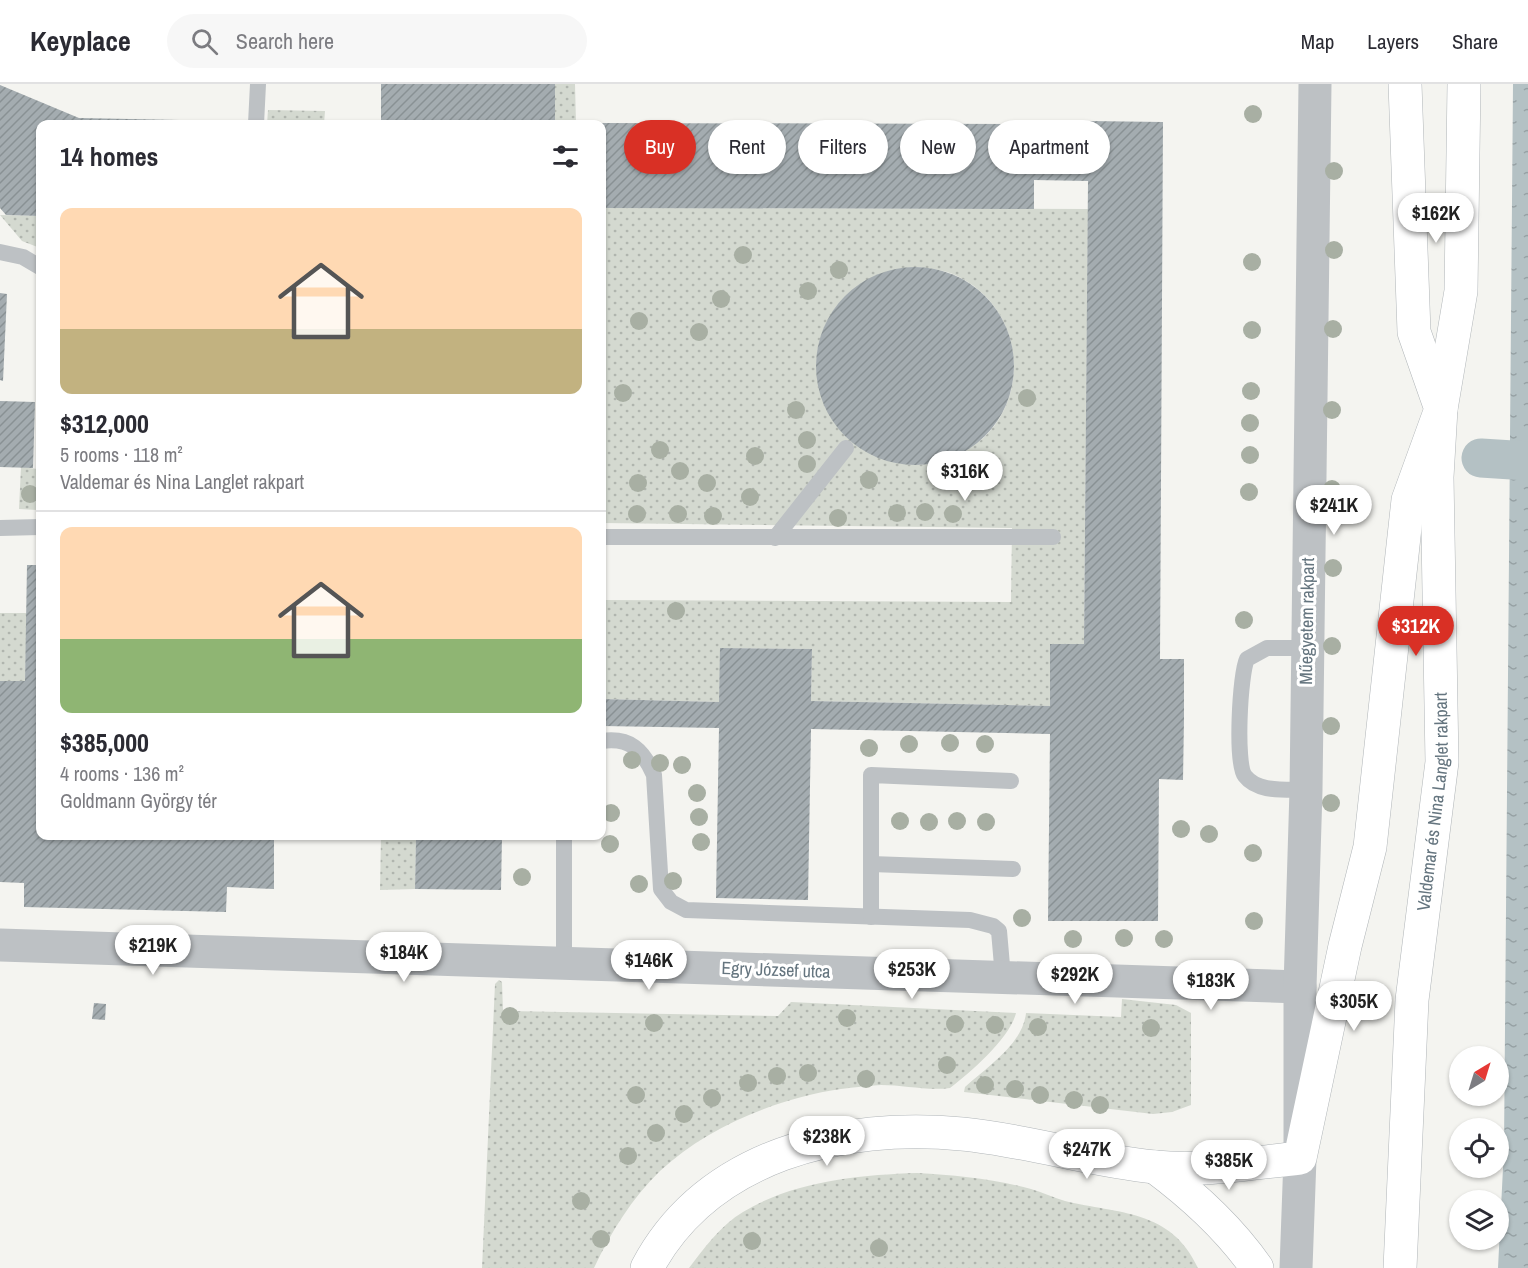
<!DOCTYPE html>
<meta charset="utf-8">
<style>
:root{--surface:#fff;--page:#f7f7f7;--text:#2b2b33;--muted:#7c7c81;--line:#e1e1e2;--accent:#d93025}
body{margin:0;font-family:"Archivo Narrow",sans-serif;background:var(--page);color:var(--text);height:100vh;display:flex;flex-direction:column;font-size:22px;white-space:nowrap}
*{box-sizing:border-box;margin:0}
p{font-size:20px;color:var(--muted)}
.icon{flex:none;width:33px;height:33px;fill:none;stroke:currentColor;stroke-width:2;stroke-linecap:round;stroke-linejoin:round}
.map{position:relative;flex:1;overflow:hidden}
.panel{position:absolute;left:36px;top:36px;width:570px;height:720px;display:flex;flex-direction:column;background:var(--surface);border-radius:12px;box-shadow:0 2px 4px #0004}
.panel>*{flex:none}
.banner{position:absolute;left:624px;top:36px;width:570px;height:54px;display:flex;gap:12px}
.needle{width:39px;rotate:38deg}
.tools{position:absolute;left:1449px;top:962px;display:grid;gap:12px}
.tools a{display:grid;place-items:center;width:60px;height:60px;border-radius:50%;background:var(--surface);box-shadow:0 2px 4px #0004;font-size:30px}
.price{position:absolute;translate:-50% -51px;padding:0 14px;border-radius:21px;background:#fff;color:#222;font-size:20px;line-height:39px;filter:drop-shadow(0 2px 3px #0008)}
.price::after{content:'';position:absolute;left:50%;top:36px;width:18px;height:14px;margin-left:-9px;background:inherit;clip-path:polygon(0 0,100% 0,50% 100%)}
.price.selected{background:var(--accent);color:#fff}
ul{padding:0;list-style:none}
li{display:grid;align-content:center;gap:12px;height:318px;padding:0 24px}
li+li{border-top:2px solid var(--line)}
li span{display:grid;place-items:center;height:186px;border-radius:12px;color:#555}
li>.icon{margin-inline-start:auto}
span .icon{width:108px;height:108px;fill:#fffc;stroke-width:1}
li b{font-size:26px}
h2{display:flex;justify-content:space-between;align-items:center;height:72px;padding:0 24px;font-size:26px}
.pill{padding:0 21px;border-radius:27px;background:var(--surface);box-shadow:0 2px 4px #0004;font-size:21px;line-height:54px}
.pill.selected{background:var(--accent);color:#fff}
header{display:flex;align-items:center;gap:36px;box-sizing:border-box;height:84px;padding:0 30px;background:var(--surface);border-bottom:2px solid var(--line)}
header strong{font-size:28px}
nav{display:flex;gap:33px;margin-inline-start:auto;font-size:21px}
.search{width:420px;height:54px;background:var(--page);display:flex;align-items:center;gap:15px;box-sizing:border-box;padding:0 21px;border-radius:33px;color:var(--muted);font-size:22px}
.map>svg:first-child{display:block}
</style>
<header>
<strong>Keyplace</strong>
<div class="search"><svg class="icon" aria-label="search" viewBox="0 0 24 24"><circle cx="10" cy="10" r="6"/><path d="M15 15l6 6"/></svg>Search here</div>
<nav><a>Map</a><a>Layers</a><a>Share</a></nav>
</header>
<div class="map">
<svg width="1528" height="1184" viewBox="0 0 1528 1184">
<defs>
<pattern id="grass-dots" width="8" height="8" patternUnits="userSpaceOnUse" patternTransform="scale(1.5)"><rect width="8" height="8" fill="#d4d9d0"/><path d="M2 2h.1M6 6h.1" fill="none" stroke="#b0b5ae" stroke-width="1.8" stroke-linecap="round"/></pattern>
<pattern id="water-ripples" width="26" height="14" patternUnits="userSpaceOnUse" patternTransform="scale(1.5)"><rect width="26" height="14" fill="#b4c1c4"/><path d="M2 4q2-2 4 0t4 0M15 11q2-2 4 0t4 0" fill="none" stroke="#96a1a4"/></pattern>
<pattern id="building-hatch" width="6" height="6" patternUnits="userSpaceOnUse" patternTransform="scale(1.5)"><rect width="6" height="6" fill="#a4acb0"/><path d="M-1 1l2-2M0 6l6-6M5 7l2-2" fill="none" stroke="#899194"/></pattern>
</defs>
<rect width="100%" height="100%" fill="#f4f4f0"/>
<!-- grass -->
<g fill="url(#grass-dots)" fill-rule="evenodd">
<polygon points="555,0 575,0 576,39 555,39"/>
<polygon points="268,26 325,27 324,40 267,40"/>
<path d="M602 124 1088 125 1084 560H1050V622L811 617 812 565 721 564 719 618 602 615V516L1011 518 1012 444 602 439ZM917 183C929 184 942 186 953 190 1041 229 1032 356 937 378 908 385 879 377 855 360 828 340 814 304 817 271 823 218 866 187 917 183Z"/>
<polygon points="0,131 40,132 40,164 22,157"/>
<polygon points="21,383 38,385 37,426 19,425"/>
<polygon points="0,529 27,529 25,597 0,597"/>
<polygon points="381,752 416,752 415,805 380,806"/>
<path d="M499 896 502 898 503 927 778 932 791 918 1016 929C1010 954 971 988 950 1004 927 1007 904 1001 881 1001 868 1002 854 1003 841 1005 778 1014 707 1043 660 1087 632 1114 611 1148 594 1184H482L495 900Z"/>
<path d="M1122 915 1176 921 1191 929V1021L1172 1028 1153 1030 964 1008 965 1003C987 983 1023 960 1026 929L1121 933Z"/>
<path d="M917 1089C956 1091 993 1095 1031 1105 1042 1108 1054 1114 1065 1117 1118 1130 1171 1125 1198 1184H689C704 1164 721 1141 743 1128 794 1097 859 1091 917 1089Z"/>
</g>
<!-- water -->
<polygon fill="url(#water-ripples)" points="1513,0 1528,0 1528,1184 1498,1184 1504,1064"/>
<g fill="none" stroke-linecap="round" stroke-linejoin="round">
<!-- canal -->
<polyline stroke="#b4c1c4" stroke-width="39" points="1481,374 1528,377"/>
</g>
<!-- building -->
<g fill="url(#building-hatch)">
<rect x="381" y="0" width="174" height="40"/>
<polygon points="0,1 79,34 230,37 230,40 40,40 40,132 6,131 0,124"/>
<polygon points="1088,37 1163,38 1160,575 1184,575 1184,635 1183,696 1159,695 1158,837 1048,837 1050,650 811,645 808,816 716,814 719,644 602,642 602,615 719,618 720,564 812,565 811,617 1050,622 1050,560 1084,560 1088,97 1034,96 1034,125 602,124 602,39 1034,40 1034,66 1088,67"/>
<circle cx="915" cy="282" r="99"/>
<polygon points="0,209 7,210 3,297 0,296"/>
<polygon points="0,317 35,318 33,384 0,383"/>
<polygon points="27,481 40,481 40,752 274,752 274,805 227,803 226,828 24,823 24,799 0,798 0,597 25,597"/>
<polygon points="416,752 502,752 501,806 415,805"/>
<polygon points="94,919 106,920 105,936 92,935"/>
</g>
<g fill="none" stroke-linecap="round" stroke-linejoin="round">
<!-- secondary casing -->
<g stroke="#b0b5b8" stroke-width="34">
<g id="secondary">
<path d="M1155 1083C1194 1112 1229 1144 1257 1184"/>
<path d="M647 1184C707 1071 843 1038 962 1050 1027 1056 1091 1077 1155 1083 1203 1088 1252 1079 1300 1074L1345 862 1370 763 1408 416 1441 325 1414 248 1405 0"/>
<path id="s1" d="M1400 1184 1412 916 1442 678 1437 393 1441 325 1461 207 1464 0"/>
</g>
</g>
<!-- service -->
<g stroke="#bdc1c4" stroke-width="16">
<polyline points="256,40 258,0"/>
<polyline points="0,168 23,173 40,183"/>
<polyline points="0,444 40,443"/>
<polyline points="602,453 1053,453"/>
<polyline points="775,454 846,364"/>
<path d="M602 657C630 653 643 666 654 691L661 805 671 818 686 826 970 836 993 842 999 847 1003 893"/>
<path d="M1306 706C1286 705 1258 709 1245 692 1235 680 1240 589 1247 575L1267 564H1307"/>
<polyline points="871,780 1013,785"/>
<polyline points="871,833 871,691 1011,697"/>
<polyline points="564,878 564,752"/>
</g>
<!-- minor -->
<polyline stroke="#bdc1c4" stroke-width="33" points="0,861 1300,903"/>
<!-- tertiary -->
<polyline stroke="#bdc1c4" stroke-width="33" points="1296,1184 1300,1074 1300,903 1306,706 1315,0"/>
<!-- secondary -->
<use href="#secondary" stroke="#fff" stroke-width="33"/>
</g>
<!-- trees -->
<g fill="#a8afa3">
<circle cx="1253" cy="30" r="9"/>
<circle cx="1334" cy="87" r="9"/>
<circle cx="1334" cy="166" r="9"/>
<circle cx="743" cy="171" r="9"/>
<circle cx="1252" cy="178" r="9"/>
<circle cx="839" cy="186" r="9"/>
<circle cx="808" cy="207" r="9"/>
<circle cx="721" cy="215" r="9"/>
<circle cx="639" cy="237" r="9"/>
<circle cx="1333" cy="245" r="9"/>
<circle cx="1252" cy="246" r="9"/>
<circle cx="699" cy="248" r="9"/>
<circle cx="1251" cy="307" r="9"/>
<circle cx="623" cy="309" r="9"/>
<circle cx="1027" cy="314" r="9"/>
<circle cx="796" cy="326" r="9"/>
<circle cx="1332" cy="326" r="9"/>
<circle cx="1250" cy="339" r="9"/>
<circle cx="807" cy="356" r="9"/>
<circle cx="660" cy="366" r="9"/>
<circle cx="1250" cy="371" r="9"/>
<circle cx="755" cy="372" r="9"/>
<circle cx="807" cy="380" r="9"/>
<circle cx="680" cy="387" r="9"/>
<circle cx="980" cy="394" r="9"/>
<circle cx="869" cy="396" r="9"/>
<circle cx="638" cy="399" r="9"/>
<circle cx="707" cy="399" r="9"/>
<circle cx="1332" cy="405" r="9"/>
<circle cx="1249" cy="408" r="9"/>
<circle cx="30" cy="410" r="9"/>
<circle cx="750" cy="413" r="9"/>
<circle cx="925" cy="428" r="9"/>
<circle cx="897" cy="429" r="9"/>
<circle cx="637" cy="430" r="9"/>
<circle cx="678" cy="430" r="9"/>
<circle cx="953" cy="430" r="9"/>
<circle cx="713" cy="432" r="9"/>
<circle cx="838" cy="434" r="9"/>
<circle cx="1333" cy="484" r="9"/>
<circle cx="676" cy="527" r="9"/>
<circle cx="1244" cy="536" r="9"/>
<circle cx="1332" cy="562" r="9"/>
<circle cx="1331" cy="642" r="9"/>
<circle cx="950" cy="659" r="9"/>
<circle cx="909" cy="660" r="9"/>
<circle cx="985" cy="660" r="9"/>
<circle cx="869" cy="664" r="9"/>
<circle cx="632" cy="676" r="9"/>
<circle cx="660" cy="679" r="9"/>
<circle cx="682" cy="681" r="9"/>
<circle cx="697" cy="709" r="9"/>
<circle cx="1331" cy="719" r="9"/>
<circle cx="611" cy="729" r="9"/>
<circle cx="699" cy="733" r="9"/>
<circle cx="900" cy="737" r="9"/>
<circle cx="957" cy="737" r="9"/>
<circle cx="929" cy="738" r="9"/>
<circle cx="986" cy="738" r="9"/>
<circle cx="1181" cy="745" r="9"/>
<circle cx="1209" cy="750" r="9"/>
<circle cx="701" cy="758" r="9"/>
<circle cx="610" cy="760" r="9"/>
<circle cx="1253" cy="769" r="9"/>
<circle cx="522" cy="793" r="9"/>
<circle cx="673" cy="797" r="9"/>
<circle cx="639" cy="800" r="9"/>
<circle cx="1022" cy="834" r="9"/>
<circle cx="1254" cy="837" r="9"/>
<circle cx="1124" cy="854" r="9"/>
<circle cx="1073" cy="855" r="9"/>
<circle cx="1164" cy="855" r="9"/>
<circle cx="510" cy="932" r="9"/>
<circle cx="847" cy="934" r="9"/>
<circle cx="654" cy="939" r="9"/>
<circle cx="955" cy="940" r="9"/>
<circle cx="995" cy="941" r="9"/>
<circle cx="1038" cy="943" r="9"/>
<circle cx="1151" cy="944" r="9"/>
<circle cx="947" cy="981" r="9"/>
<circle cx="808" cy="989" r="9"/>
<circle cx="777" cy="992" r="9"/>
<circle cx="866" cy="995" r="9"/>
<circle cx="748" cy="999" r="9"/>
<circle cx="985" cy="1001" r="9"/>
<circle cx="1015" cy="1005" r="9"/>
<circle cx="636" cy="1011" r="9"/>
<circle cx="1040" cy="1011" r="9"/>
<circle cx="712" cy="1014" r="9"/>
<circle cx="1074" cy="1016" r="9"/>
<circle cx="1100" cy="1021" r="9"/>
<circle cx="684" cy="1030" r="9"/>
<circle cx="656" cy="1049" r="9"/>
<circle cx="628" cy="1072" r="9"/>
<circle cx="581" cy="1117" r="9"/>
<circle cx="601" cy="1155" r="9"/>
<circle cx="752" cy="1157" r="9"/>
<circle cx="879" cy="1164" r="9"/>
</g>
<g text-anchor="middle" stroke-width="6" stroke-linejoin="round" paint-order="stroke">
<!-- street labels -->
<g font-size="18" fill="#65757f" stroke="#fff">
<text transform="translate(1307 537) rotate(-89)" y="6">Műegyetem rakpart</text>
<text dy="6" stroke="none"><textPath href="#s1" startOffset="468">Valdemar és Nina Langlet rakpart</textPath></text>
<text transform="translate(776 886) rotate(2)" y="6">Egry József utca</text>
</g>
</g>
</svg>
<div class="tools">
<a><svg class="needle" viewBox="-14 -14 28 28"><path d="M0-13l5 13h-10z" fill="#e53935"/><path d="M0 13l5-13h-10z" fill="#7c7c81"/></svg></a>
<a><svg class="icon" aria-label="locate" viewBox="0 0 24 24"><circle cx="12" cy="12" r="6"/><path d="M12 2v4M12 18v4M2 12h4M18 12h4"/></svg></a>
<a><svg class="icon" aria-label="layers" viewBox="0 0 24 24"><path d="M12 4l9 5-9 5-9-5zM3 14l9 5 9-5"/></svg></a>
</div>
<b class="price" style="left:1436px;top:160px">$162K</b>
<b class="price" style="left:965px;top:418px">$316K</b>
<b class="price" style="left:1334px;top:452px">$241K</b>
<b class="price selected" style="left:1416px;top:573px">$312K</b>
<b class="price" style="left:153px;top:892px">$219K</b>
<b class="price" style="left:404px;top:899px">$184K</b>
<b class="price" style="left:649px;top:907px">$146K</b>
<b class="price" style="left:912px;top:916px">$253K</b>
<b class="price" style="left:1075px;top:921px">$292K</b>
<b class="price" style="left:1211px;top:927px">$183K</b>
<b class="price" style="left:1354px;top:948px">$305K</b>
<b class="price" style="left:827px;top:1083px">$238K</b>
<b class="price" style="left:1087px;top:1096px">$247K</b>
<b class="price" style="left:1229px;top:1107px">$385K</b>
<div class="banner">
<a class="pill selected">Buy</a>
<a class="pill">Rent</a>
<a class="pill">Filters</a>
<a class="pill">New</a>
<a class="pill">Apartment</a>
</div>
<section class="panel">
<h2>14 homes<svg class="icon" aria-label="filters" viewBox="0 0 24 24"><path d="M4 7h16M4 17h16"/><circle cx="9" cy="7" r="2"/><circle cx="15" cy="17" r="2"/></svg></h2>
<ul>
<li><span style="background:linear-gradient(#ffd9b3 65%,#c2b280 0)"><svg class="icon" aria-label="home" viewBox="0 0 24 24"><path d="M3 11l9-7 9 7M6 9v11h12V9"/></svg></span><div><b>$312,000</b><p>5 rooms · 118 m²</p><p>Valdemar és Nina Langlet rakpart</p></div></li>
<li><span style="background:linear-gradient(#ffd9b3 60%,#8fb573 0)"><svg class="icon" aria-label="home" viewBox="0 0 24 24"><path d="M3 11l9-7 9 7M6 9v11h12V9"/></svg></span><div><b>$385,000</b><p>4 rooms · 136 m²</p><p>Goldmann György tér</p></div></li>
</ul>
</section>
</div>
